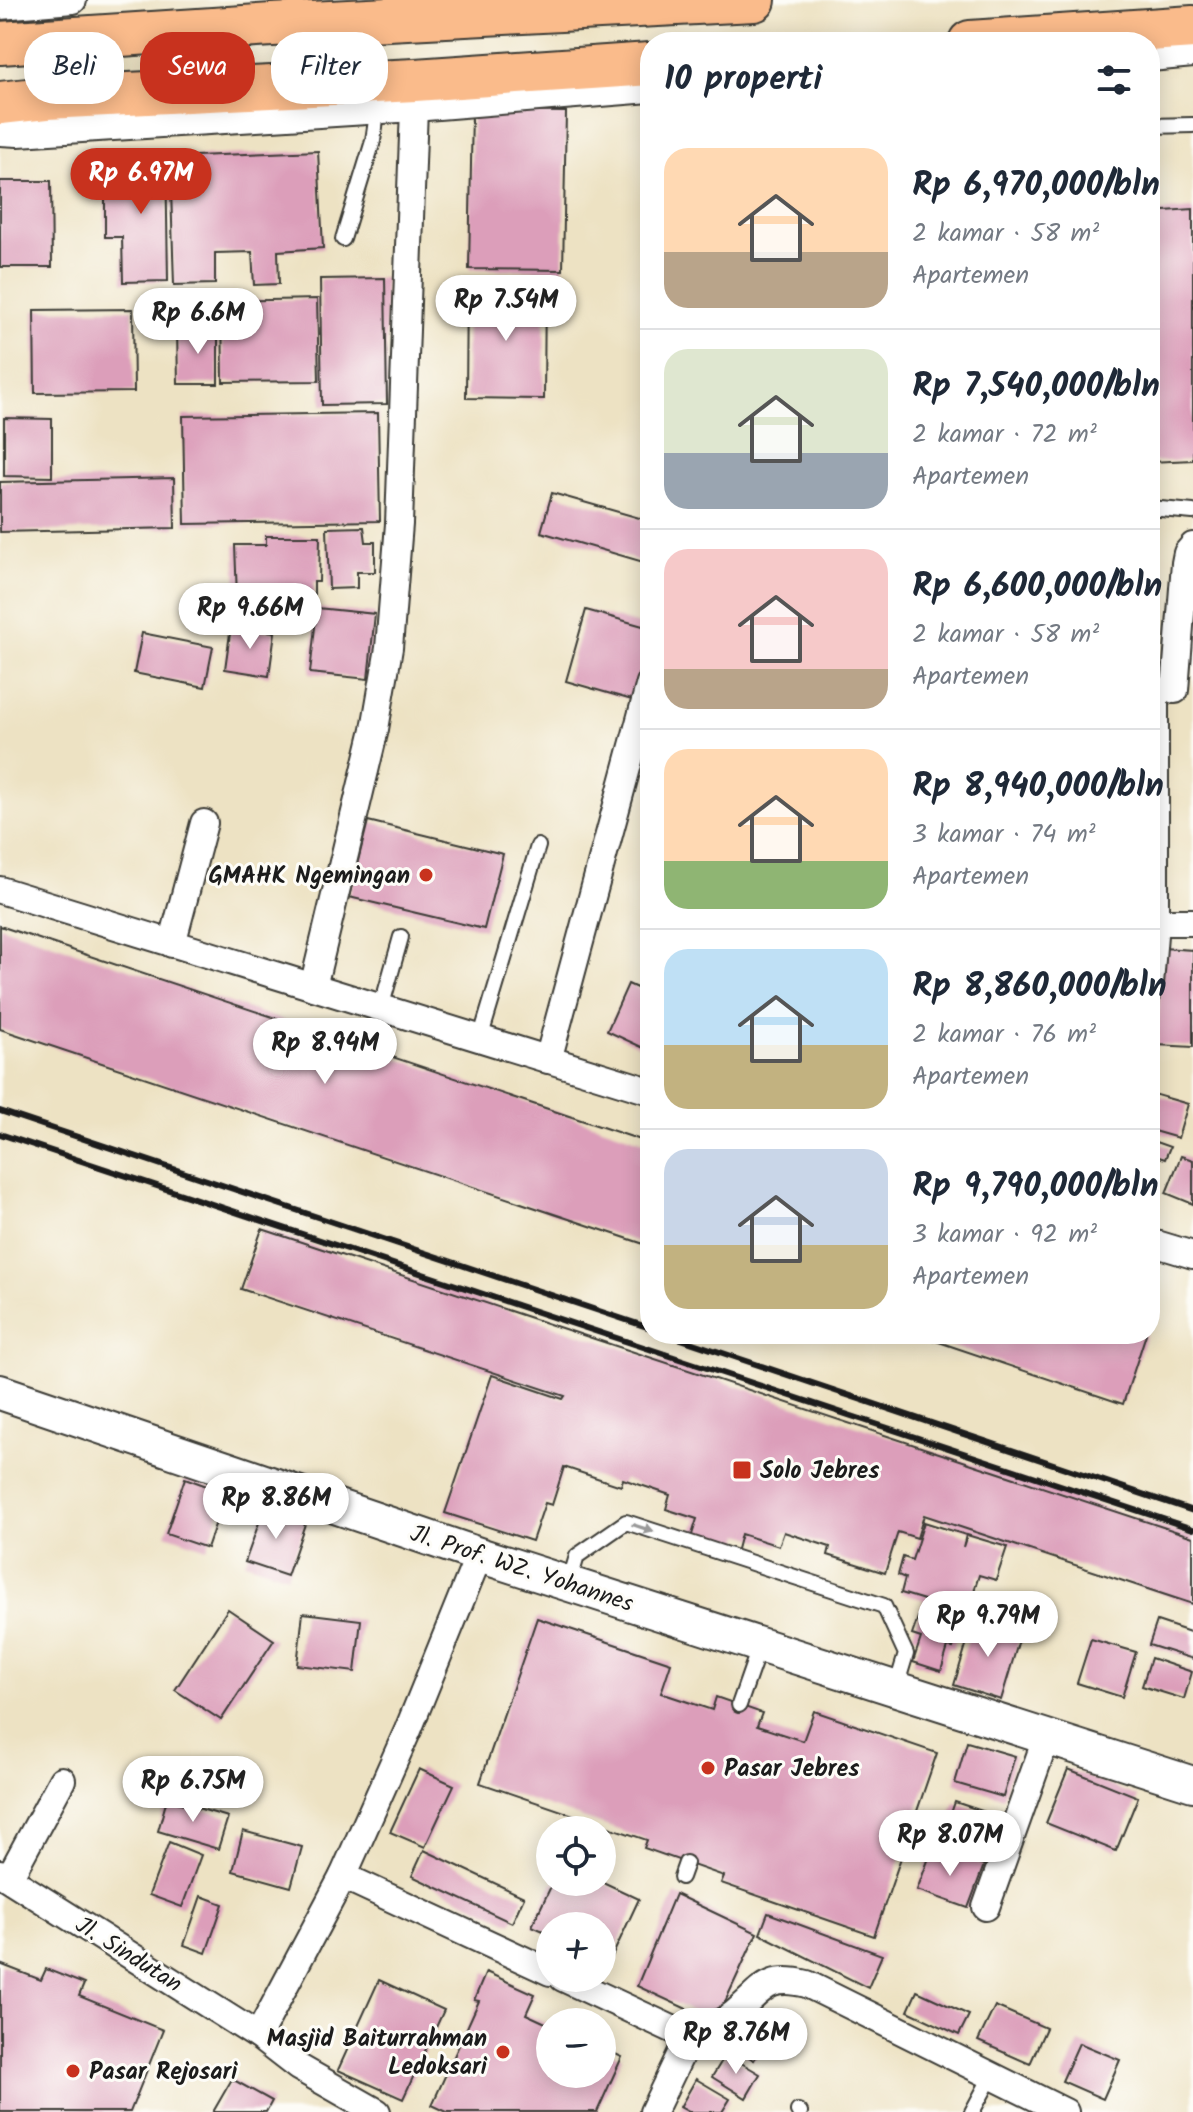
<!DOCTYPE html>
<html lang="id">
<meta charset="utf-8">
<style>
:root{--surface:#fff;--page:#f6f6f7;--text:#1f2937;--muted:#747a83;--line:#e0e1e3;--accent:#c8321e}
body{margin:0;font-family:Kalam,sans-serif;background:var(--page);color:var(--text);height:100vh;display:flex;flex-direction:column;font-size:30px;white-space:nowrap}
*{box-sizing:border-box;margin:0}
p{font-size:26px;color:var(--muted)}
.icon{flex:none;width:44px;height:44px;fill:none;stroke:currentColor;stroke-width:2;stroke-linecap:round;stroke-linejoin:round}
.map{position:relative;flex:1;overflow:hidden}
.details{position:absolute;left:640px;top:32px;width:520px;height:1312px;display:flex;flex-direction:column;background:var(--surface);border-radius:32px;box-shadow:0 4px 20px #0003}
.details>*{flex:none}
.guide{position:absolute;left:24px;top:32px;width:496px;height:72px;display:flex;gap:16px}
.tools{position:absolute;left:536px;top:1816px;display:grid;gap:16px}
.tools a{display:grid;place-items:center;width:80px;height:80px;border-radius:50%;background:var(--surface);box-shadow:0 4px 20px #0003;font-size:40px}
.price{position:absolute;translate:-50% -68px;padding:0 18px;border-radius:28px;background:#fff;color:#222;font-size:26px;line-height:52px;filter:drop-shadow(0 2px 4px #0008)}
.price::after{content:'';position:absolute;left:50%;top:48px;width:24px;height:18px;margin-left:-12px;background:inherit;clip-path:polygon(0 0,100% 0,50% 100%)}
.price.active{background:var(--accent);color:#fff}
ul{padding:0;list-style:none}
li{display:flex;align-items:center;gap:24px;height:200px;padding:0 24px}
li+li{border-top:2px solid var(--line)}
li span{display:grid;place-items:center;flex:none;width:224px;height:160px;border-radius:24px;color:#555}
li>.icon{margin-inline-start:auto}
span .icon{width:96px;height:96px;fill:#fffc;stroke-width:1}
li b{font-size:34px}
h2{display:flex;justify-content:space-between;align-items:center;height:96px;padding:0 24px;font-size:34px}
.chip{padding:0 28px;border-radius:32px;background:var(--surface);box-shadow:0 4px 20px #0003;font-size:28px;line-height:72px}
.chip.active{background:var(--accent);color:#fff}
.map>svg:first-child{display:block}
</style>
<div class="map">
<svg width="1193" height="2112" viewBox="0 0 1193 2112">
<rect width="100%" height="100%" fill="#fdfcf7"/>
<filter id="ink" filterUnits="userSpaceOnUse"><feTurbulence type="fractalNoise" baseFrequency=".0125" numOctaves="2"/><feDisplacementMap in="SourceGraphic" scale="16" xChannelSelector="R" yChannelSelector="G"/><feConvolveMatrix kernelMatrix="1 2 1 2 8 2 1 2 1" color-interpolation-filters="sRGB"/></filter>
<filter id="wash" filterUnits="userSpaceOnUse"><feTurbulence type="fractalNoise" baseFrequency=".006" numOctaves="4" result="noise"/><feDisplacementMap in="SourceGraphic" scale="32" xChannelSelector="R" yChannelSelector="G"/><feGaussianBlur stdDeviation="1.8" result="paint"/><feColorMatrix in="noise" values="0 0 0 0 0 0 0 0 0 0 0 0 0 0 0 0 0 1.4 0 .05"/><feComposite in="paint" operator="in"/></filter>
<g filter="url(#wash)">
<rect width="100%" height="100%" fill="#ede2c3"/>
<g id="blocks">
<!-- building -->
<g fill="#dc9eba">
<polygon points="472,111 566,112 563,270 469,269"/>
<polygon points="166,151 168,281 123,282 122,237 105,237 105,187 121,187 121,152"/>
<polygon points="318,151 323,248 278,251 279,284 254,285 252,252 215,253 215,284 174,285 170,157"/>
<polygon points="0,181 51,181 52,267 0,267"/>
<polygon points="1193,209 1193,460 1150,462 1150,212"/>
<polygon points="385,278 387,404 322,405 320,279"/>
<polygon points="467,287 545,287 544,399 466,398"/>
<polygon points="317,299 319,381 223,382 222,301"/>
<polygon points="133,309 134,392 35,393 34,310"/>
<polygon points="218,327 218,384 178,384 177,328"/>
<polygon points="378,413 380,521 185,524 183,416"/>
<polygon points="4,418 52,419 52,477 4,476"/>
<polygon points="174,478 175,528 0,532 0,482"/>
<polygon points="552,493 650,521 650,564 541,532"/>
<polygon points="364,527 366,542 375,542 375,572 357,572 357,588 329,589 327,528"/>
<polygon points="266,536 320,536 319,582 314,582 314,596 278,597 278,611 254,611 254,597 237,597 235,545 266,545"/>
<polygon points="317,608 375,614 368,679 310,673"/>
<polygon points="586,610 650,628 650,637 632,700 566,681"/>
<polygon points="231,626 275,632 269,676 225,669"/>
<polygon points="142,633 213,647 205,687 134,673"/>
<polygon points="368,821 503,854 484,929 349,897"/>
<polygon points="0,926 650,1143 650,1246 0,1029"/>
<polygon points="1162,948 1193,950 1193,1047 1157,1045"/>
<polygon points="628,984 650,994 650,1051 607,1031"/>
<polygon points="1150,1093 1188,1104 1178,1138 1150,1130"/>
<polygon points="1150,1140 1170,1147 1165,1159 1150,1154"/>
<polygon points="1181,1156 1193,1160 1193,1204 1166,1193"/>
<polygon points="1150,1169 1157,1170 1154,1197 1150,1197"/>
<polygon points="262,1229 1193,1537 1193,1604 924,1515 917,1538 898,1532 885,1573 828,1555 830,1547 784,1532 779,1546 741,1534 736,1553 691,1538 697,1519 666,1509 670,1495 623,1479 621,1486 564,1467 552,1505 545,1503 532,1541 445,1513 492,1375 563,1399 565,1396 241,1289"/>
<polygon points="915,1334 1146,1334 1123,1404"/>
<polygon points="185,1478 226,1493 207,1548 166,1534"/>
<polygon points="265,1506 306,1521 287,1576 245,1562"/>
<polygon points="924,1522 966,1535 963,1547 967,1535 1007,1547 996,1580 979,1575 967,1614 964,1612 953,1648 948,1647 941,1671 913,1662 921,1638 912,1635 924,1600 901,1593 905,1578 898,1575 903,1557 912,1560"/>
<polygon points="228,1609 274,1640 221,1720 175,1690"/>
<polygon points="303,1613 361,1620 355,1672 297,1665"/>
<polygon points="537,1618 671,1663 661,1693 712,1710 716,1697 762,1713 757,1726 803,1741 814,1711 937,1753 874,1936 721,1883 724,1876 644,1848 647,1840 480,1783"/>
<polygon points="974,1619 1021,1633 1001,1700 954,1685"/>
<polygon points="1157,1621 1193,1633 1193,1659 1149,1645"/>
<polygon points="1091,1639 1136,1652 1122,1697 1077,1683"/>
<polygon points="1151,1658 1192,1672 1184,1699 1142,1686"/>
<polygon points="967,1742 1015,1756 1003,1797 955,1783"/>
<polygon points="419,1769 454,1785 425,1847 390,1832"/>
<polygon points="1068,1769 1138,1797 1116,1851 1046,1823"/>
<polygon points="167,1799 228,1817 218,1849 158,1831"/>
<polygon points="955,1802 1000,1817 990,1845 945,1830"/>
<polygon points="243,1831 302,1847 291,1887 233,1871"/>
<polygon points="169,1842 201,1855 182,1907 149,1895"/>
<polygon points="933,1847 984,1865 968,1908 917,1890"/>
<polygon points="424,1850 524,1897 512,1923 412,1876"/>
<polygon points="553,1882 603,1882 639,1899 609,1963 602,1959 602,1926 550,1926 550,1934 532,1926"/>
<polygon points="675,1894 757,1933 724,2004 710,2013 693,2012 637,1986"/>
<polygon points="201,1896 223,1904 206,1953 184,1945"/>
<polygon points="768,1913 882,1955 868,1988 760,1934"/>
<polygon points="0,1964 41,1980 46,1969 84,1984 79,1996 163,2030 130,2112 0,2112"/>
<polygon points="486,1972 535,1994 526,2014 550,2025 550,2074 602,2074 602,2048 622,2057 597,2112 447,2112 432,2105 479,2001 474,2000"/>
<polygon points="379,1980 444,2010 403,2099 338,2070"/>
<polygon points="917,1991 969,2015 959,2035 908,2011"/>
<polygon points="995,2006 1046,2028 1030,2064 978,2041"/>
<polygon points="742,2024 767,2038 754,2060 729,2045"/>
<polygon points="1079,2043 1120,2060 1103,2099 1062,2081"/>
<polygon points="726,2054 760,2074 746,2098 712,2077"/>
<polygon points="232,2079 272,2101 266,2112 213,2112"/>
<polygon points="696,2079 730,2099 722,2112 689,2112 680,2107"/>
</g>
</g>
</g>
<g filter="url(#ink)">
<use href="#blocks" fill-opacity="0" stroke="#3b3a35" stroke-width="2"/>
<g fill="none" stroke-linecap="round" stroke-linejoin="round">
<!-- service casing -->
<g stroke="#3b3a35" stroke-width="18">
<g id="service">
<polyline points="1150,126 1193,125"/>
<polyline points="343,239 373,141 378,106"/>
<polyline points="1150,508 1193,512"/>
<polyline points="381,1008 401,937"/>
<polyline points="480,1039 538,846"/>
<polyline points="569,1583 577,1556 626,1522 884,1606 906,1654 896,1687"/>
<polyline points="739,1705 760,1645"/>
<polyline points="681,1877 686,1863"/>
<polyline points="798,2111 800,2112"/>
<polyline points="972,2112 991,2077"/>
</g>
</g>
<!-- minor casing -->
<g stroke="#3b3a35" stroke-width="30">
<g id="minor">
<polyline points="0,6 73,0"/>
<polyline points="1150,58 1193,54"/>
<polyline points="0,132 18,133 414,108 650,89"/>
<polyline points="1150,688 1155,688 1155,922 1150,922"/>
<polyline points="1175,690 1185,563 1187,553 1193,546"/>
<polyline points="0,890 650,1091"/>
<polyline points="172,944 204,823"/>
<polyline points="1150,984 1155,922 1193,922"/>
<polyline points="313,987 375,729 389,648 399,524 415,80"/>
<polyline points="548,1060 650,683"/>
<polyline points="1150,1242 1193,1255"/>
<polyline points="0,1873 258,2036 298,2067 377,2112"/>
<polyline points="343,1876 550,1972"/>
<polyline points="9,1878 62,1780"/>
<polyline points="986,1907 1047,1736"/>
<polyline points="563,1978 689,2037"/>
<polyline points="258,2036 343,1876 408,1730 479,1555"/>
<path d="M653 2112 689 2037C705 2030 721 2025 735 2013 763 1990 766 1974 807 1984L1065 2112"/>
</g>
</g>
<!-- tertiary casing -->
<g stroke="#3b3a35" stroke-width="38">
<polyline id="tertiary" points="0,1392 479,1555 1193,1784"/>
</g>
<!-- primary casing -->
<g stroke="#3b3a35" stroke-width="46">
<g id="primary">
<polyline points="970,42 1193,27"/>
<polyline points="0,43 272,25 754,0"/>
<polyline points="0,103 46,98 415,80 650,64"/>
</g>
</g>
<!-- service -->
<use href="#service" stroke="#fff" stroke-width="14"/>
<!-- minor -->
<use href="#minor" stroke="#fff" stroke-width="26"/>
<!-- tertiary -->
<use href="#tertiary" stroke="#fff" stroke-width="34"/>
<!-- primary -->
<use href="#primary" stroke="#fabb8b" stroke-width="42"/>
<!-- rail -->
<g stroke="#1c1c1c" stroke-width="6">
<polyline points="0,1111 650,1328"/>
<polyline points="0,1134 1193,1529"/>
<polyline points="666,1334 1193,1511"/>
</g>
</g>
<!-- one-way arrows -->
<defs><path id="oneway-solid" d="M-6-.8H1V-3.2L6.5 0L1 3.2V.8H-6Z" transform="scale(2)"/></defs>
<use fill="#999" href="#oneway-solid" transform="translate(643 1528) rotate(18)"/>
</g>
<!-- markers -->
<g fill="#c8321e" stroke="#fdfcf7" stroke-width="3">
<circle cx="426" cy="875" r="8"/>
<rect x="732" y="1460" width="20" height="20" rx="4"/>
<circle cx="708" cy="1768" r="8"/>
<circle cx="503" cy="2052" r="8"/>
<circle cx="73" cy="2071" r="8"/>
</g>
<g text-anchor="middle" stroke-width="6" stroke-linejoin="round" paint-order="stroke">
<!-- poi labels -->
<g font-size="24" font-weight="bold" fill="#1c1c1c" stroke="#fdfcf7" text-anchor="start">
<text x="410" y="883" text-anchor="end">GMAHK Ngemingan</text>
<text x="760" y="1478">Solo Jebres</text>
<text x="724" y="1776">Pasar Jebres</text>
<text x="487" y="2046" text-anchor="end">Masjid Baiturrahman<tspan x="487" dy="28">Ledoksari</tspan></text>
<text x="89" y="2079">Pasar Rejosari</text>
</g>
<!-- street labels -->
<g font-size="24" fill="#1c1c1c" stroke="#fdfcf7">
<text transform="translate(522 1568) rotate(18)" y="8">Jl. Prof. WZ. Yohannes</text>
<text transform="translate(129 1954) rotate(32)" y="8">Jl. Sindutan</text>
</g>
</g>
</svg>
<div class="tools">
<a><svg class="icon" aria-label="locate" viewBox="0 0 24 24"><circle cx="12" cy="12" r="6"/><path d="M12 2v4M12 18v4M2 12h4M18 12h4"/></svg></a>
<a>+</a>
<a>−</a>
</div>
<b class="price active" style="left:141px;top:216px">Rp 6.97M</b>
<b class="price" style="left:506px;top:343px">Rp 7.54M</b>
<b class="price" style="left:198px;top:356px">Rp 6.6M</b>
<b class="price" style="left:250px;top:651px">Rp 9.66M</b>
<b class="price" style="left:325px;top:1086px">Rp 8.94M</b>
<b class="price" style="left:276px;top:1541px">Rp 8.86M</b>
<b class="price" style="left:988px;top:1659px">Rp 9.79M</b>
<b class="price" style="left:193px;top:1824px">Rp 6.75M</b>
<b class="price" style="left:950px;top:1878px">Rp 8.07M</b>
<b class="price" style="left:736px;top:2076px">Rp 8.76M</b>
<div class="guide">
<a class="chip">Beli</a>
<a class="chip active">Sewa</a>
<a class="chip">Filter</a>
</div>
<section class="details">
<h2>10 properti<svg class="icon" aria-label="filters" viewBox="0 0 24 24"><path d="M4 7h16M4 17h16"/><circle cx="9" cy="7" r="2"/><circle cx="15" cy="17" r="2"/></svg></h2>
<ul>
<li><span style="background:linear-gradient(#ffd9b3 65%,#b9a48a 0)"><svg class="icon" aria-label="home" viewBox="0 0 24 24"><path d="M3 11l9-7 9 7M6 9v11h12V9"/></svg></span><div><b>Rp 6,970,000/bln</b><p>2 kamar · 58 m²</p><p>Apartemen</p></div></li>
<li><span style="background:linear-gradient(#dfe7d0 65%,#9aa5b1 0)"><svg class="icon" aria-label="home" viewBox="0 0 24 24"><path d="M3 11l9-7 9 7M6 9v11h12V9"/></svg></span><div><b>Rp 7,540,000/bln</b><p>2 kamar · 72 m²</p><p>Apartemen</p></div></li>
<li><span style="background:linear-gradient(#f6c9c9 75%,#b9a48a 0)"><svg class="icon" aria-label="home" viewBox="0 0 24 24"><path d="M3 11l9-7 9 7M6 9v11h12V9"/></svg></span><div><b>Rp 6,600,000/bln</b><p>2 kamar · 58 m²</p><p>Apartemen</p></div></li>
<li><span style="background:linear-gradient(#ffd9b3 70%,#8fb573 0)"><svg class="icon" aria-label="home" viewBox="0 0 24 24"><path d="M3 11l9-7 9 7M6 9v11h12V9"/></svg></span><div><b>Rp 8,940,000/bln</b><p>3 kamar · 74 m²</p><p>Apartemen</p></div></li>
<li><span style="background:linear-gradient(#bfe0f5 60%,#c2b280 0)"><svg class="icon" aria-label="home" viewBox="0 0 24 24"><path d="M3 11l9-7 9 7M6 9v11h12V9"/></svg></span><div><b>Rp 8,860,000/bln</b><p>2 kamar · 76 m²</p><p>Apartemen</p></div></li>
<li><span style="background:linear-gradient(#c9d6e8 60%,#c2b280 0)"><svg class="icon" aria-label="home" viewBox="0 0 24 24"><path d="M3 11l9-7 9 7M6 9v11h12V9"/></svg></span><div><b>Rp 9,790,000/bln</b><p>3 kamar · 92 m²</p><p>Apartemen</p></div></li>
</ul>
</section>
</div>
